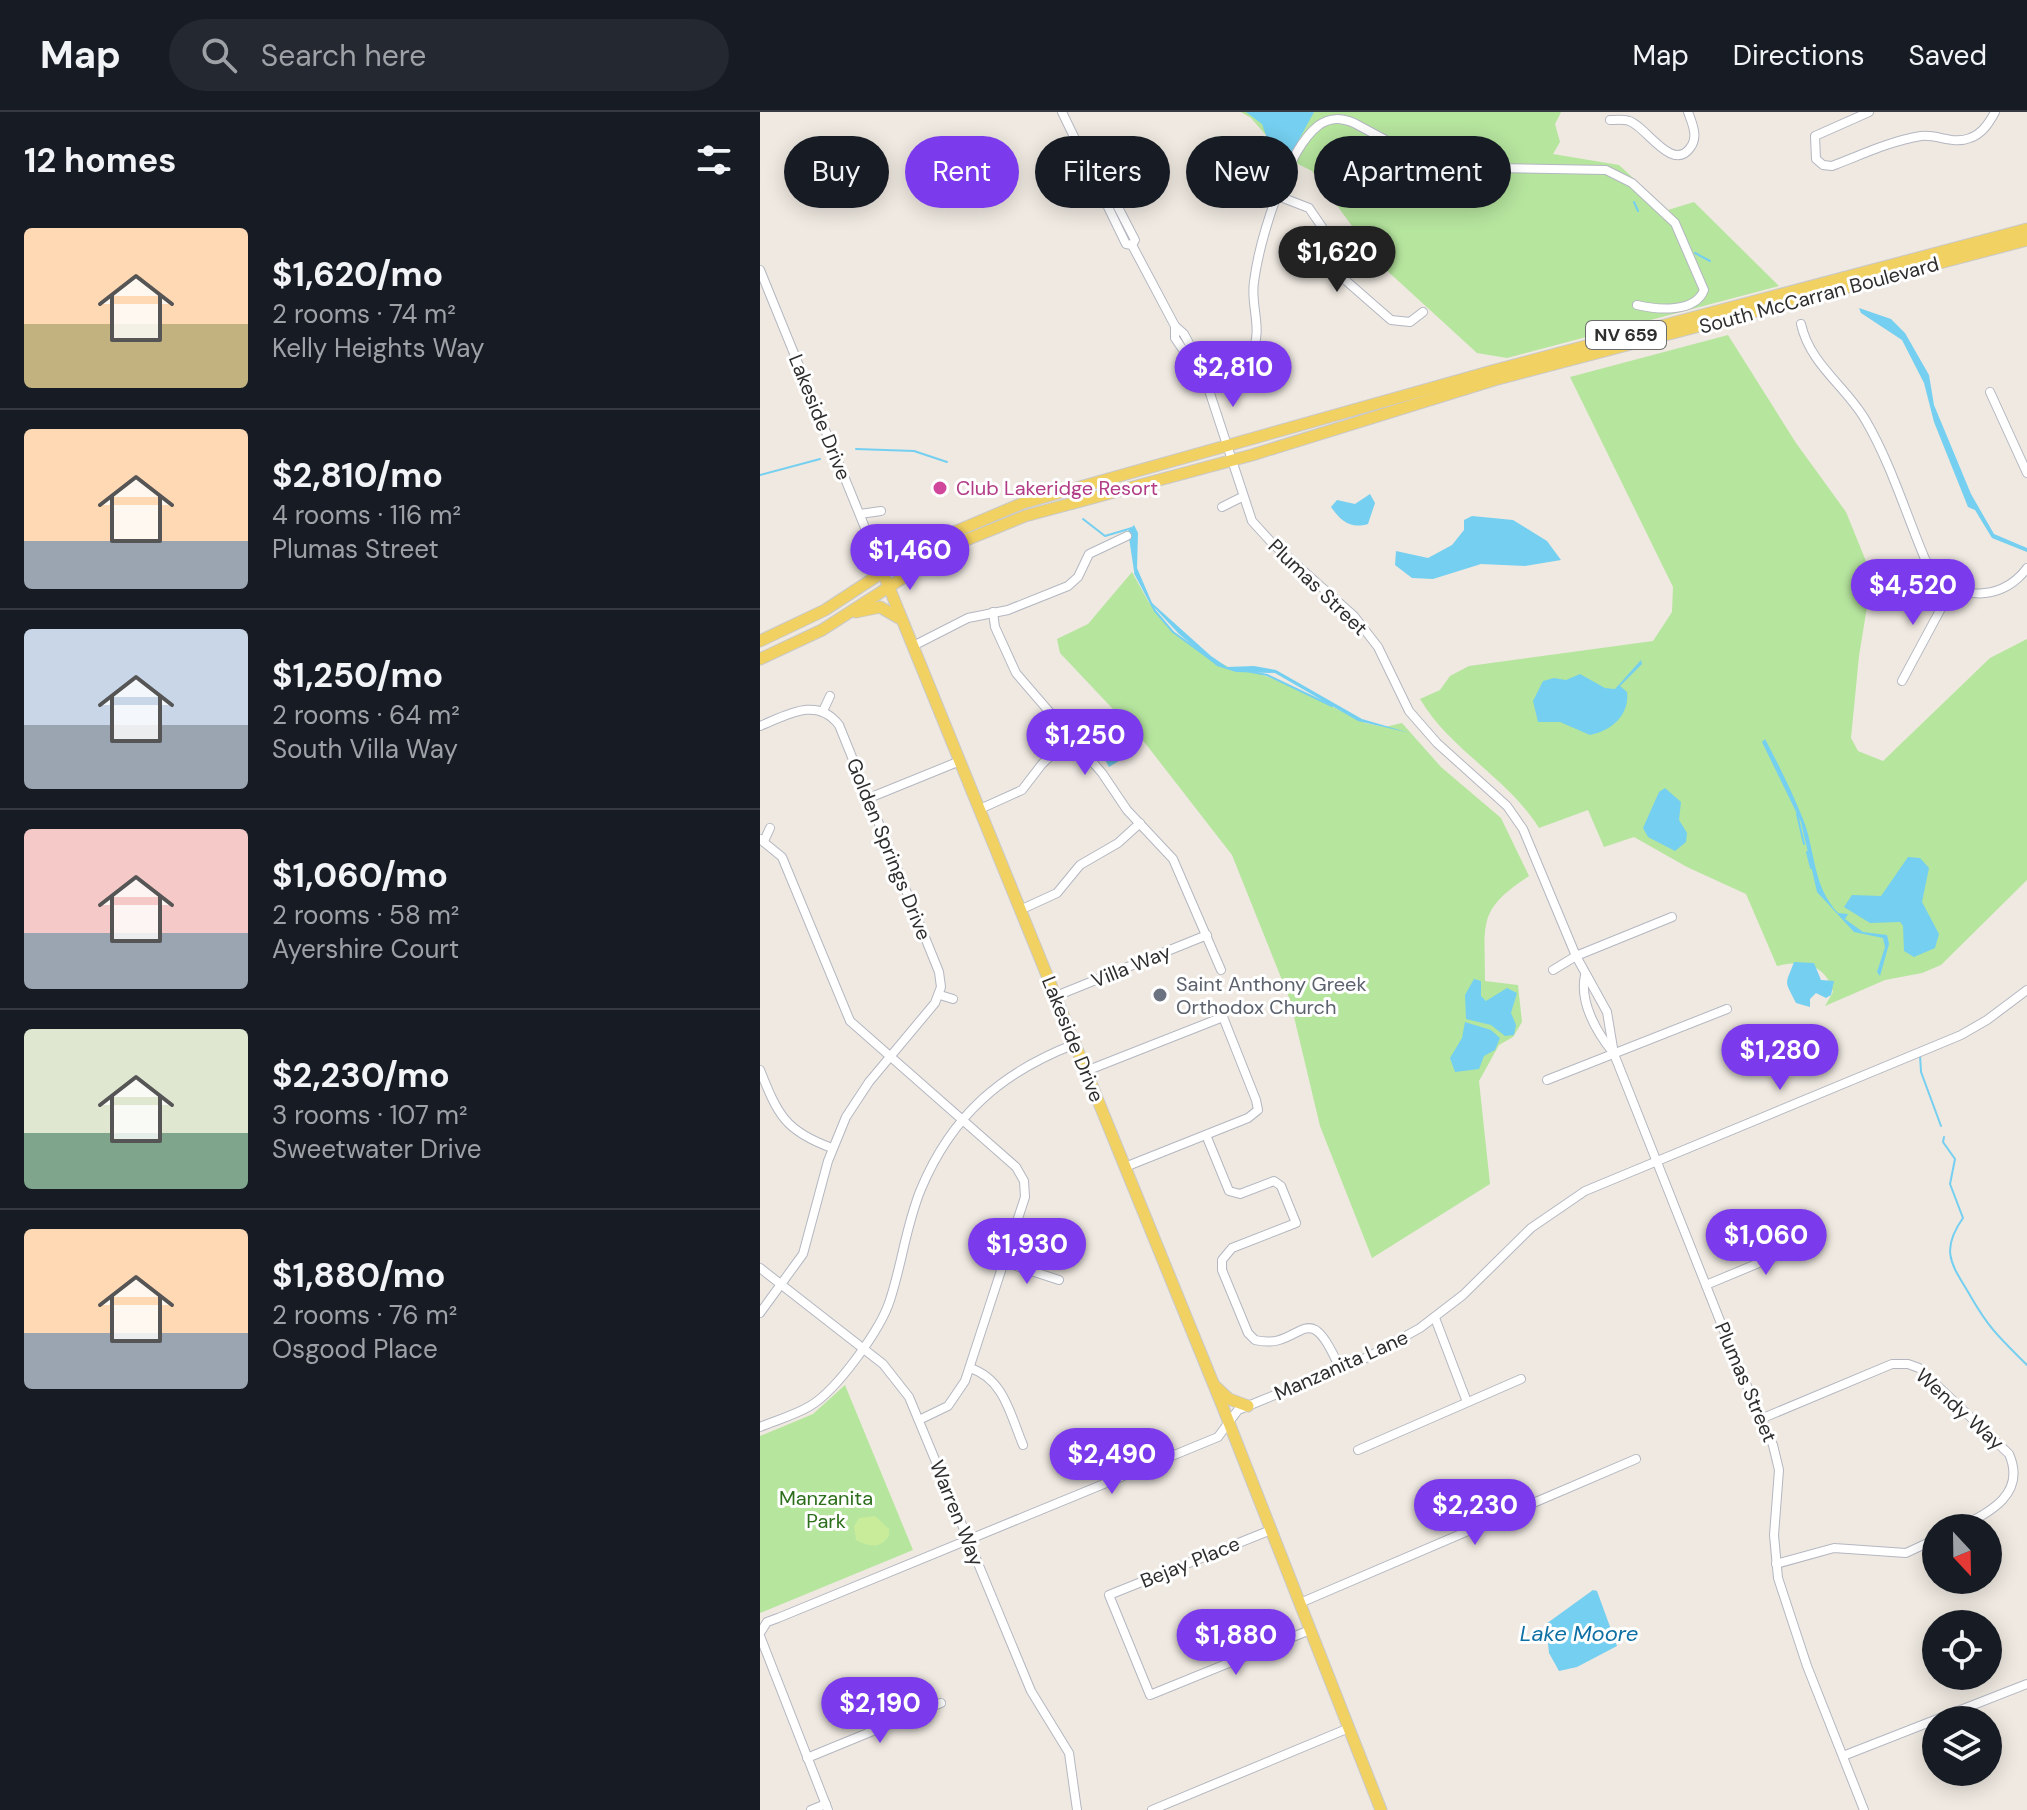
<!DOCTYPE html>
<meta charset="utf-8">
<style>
:root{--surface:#171b24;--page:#242831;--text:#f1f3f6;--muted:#9ea1a6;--line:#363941;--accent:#7c3aed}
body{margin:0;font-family:"DM Sans",sans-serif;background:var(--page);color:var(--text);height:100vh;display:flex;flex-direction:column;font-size:30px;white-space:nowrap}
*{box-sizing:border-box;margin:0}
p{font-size:26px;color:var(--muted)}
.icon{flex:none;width:44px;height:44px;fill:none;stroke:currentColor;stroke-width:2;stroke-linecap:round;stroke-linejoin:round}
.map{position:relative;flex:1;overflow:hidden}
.drawer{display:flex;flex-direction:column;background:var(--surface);width:760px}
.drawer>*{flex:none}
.hud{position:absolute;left:24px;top:24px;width:760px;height:72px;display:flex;gap:16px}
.needle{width:52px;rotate:158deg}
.tools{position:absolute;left:1162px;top:1402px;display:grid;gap:16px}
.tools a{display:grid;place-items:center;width:80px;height:80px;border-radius:50%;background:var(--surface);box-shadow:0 4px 20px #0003;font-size:40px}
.price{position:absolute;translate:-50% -68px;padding:0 18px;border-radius:28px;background:var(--accent);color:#fff;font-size:26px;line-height:52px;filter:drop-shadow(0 2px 4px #0008)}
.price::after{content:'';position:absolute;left:50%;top:48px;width:24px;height:18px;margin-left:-12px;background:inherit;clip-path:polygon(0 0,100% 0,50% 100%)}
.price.selected{background:#222;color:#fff}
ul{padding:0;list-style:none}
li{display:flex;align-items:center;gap:24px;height:200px;padding:0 24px}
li+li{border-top:2px solid var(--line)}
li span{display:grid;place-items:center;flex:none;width:224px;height:160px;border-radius:8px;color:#555}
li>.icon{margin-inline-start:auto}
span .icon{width:96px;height:96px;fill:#fffc;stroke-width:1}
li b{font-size:34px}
h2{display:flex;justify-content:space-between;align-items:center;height:96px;padding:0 24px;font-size:34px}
.tag{padding:0 28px;border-radius:36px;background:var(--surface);box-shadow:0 4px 20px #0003;font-size:28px;line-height:72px}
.tag.selected{background:var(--accent);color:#fff}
header{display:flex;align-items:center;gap:48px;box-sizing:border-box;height:112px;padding:0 40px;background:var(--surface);border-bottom:2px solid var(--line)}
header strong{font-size:38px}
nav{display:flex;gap:44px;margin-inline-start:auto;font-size:28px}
.search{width:560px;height:72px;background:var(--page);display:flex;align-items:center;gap:20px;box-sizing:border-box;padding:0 28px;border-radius:44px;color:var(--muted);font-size:30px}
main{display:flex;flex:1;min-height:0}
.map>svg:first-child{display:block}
</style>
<header>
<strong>Map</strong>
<div class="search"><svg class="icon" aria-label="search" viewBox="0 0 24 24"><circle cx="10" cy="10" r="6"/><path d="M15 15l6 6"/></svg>Search here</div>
<nav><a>Map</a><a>Directions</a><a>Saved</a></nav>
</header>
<main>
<section class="drawer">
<h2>12 homes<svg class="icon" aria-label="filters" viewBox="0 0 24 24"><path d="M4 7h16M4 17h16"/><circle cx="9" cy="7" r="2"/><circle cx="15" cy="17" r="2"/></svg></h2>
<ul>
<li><span style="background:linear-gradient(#ffd9b3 60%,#c2b280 0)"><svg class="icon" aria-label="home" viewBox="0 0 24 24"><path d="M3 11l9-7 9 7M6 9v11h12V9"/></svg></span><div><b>$1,620/mo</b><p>2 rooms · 74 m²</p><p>Kelly Heights Way</p></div></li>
<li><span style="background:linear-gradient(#ffd9b3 70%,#9aa5b1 0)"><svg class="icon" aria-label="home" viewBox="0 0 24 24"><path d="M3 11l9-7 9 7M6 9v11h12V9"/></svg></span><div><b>$2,810/mo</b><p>4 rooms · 116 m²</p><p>Plumas Street</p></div></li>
<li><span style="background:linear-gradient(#c9d6e8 60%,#9aa5b1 0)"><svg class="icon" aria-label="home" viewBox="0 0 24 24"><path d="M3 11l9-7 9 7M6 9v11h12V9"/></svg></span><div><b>$1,250/mo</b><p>2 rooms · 64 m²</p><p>South Villa Way</p></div></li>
<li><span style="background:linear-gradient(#f6c9c9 65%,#9aa5b1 0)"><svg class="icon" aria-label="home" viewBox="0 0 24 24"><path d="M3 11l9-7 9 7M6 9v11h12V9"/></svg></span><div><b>$1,060/mo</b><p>2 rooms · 58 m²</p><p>Ayershire Court</p></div></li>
<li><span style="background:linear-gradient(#dfe7d0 65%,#7fa58c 0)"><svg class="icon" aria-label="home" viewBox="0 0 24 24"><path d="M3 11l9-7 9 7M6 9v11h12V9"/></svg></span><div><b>$2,230/mo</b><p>3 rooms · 107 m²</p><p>Sweetwater Drive</p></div></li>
<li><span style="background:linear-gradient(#ffd9b3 65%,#9aa5b1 0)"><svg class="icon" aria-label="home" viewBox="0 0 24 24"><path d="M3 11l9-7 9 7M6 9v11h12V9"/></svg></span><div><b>$1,880/mo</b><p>2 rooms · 76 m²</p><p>Osgood Place</p></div></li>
</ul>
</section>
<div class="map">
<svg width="1267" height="1698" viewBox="0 0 1267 1698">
<rect width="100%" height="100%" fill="#efe9e1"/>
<!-- green -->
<g fill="#b6e59e">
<polygon points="481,0 801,0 795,12 800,30 793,42 859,53 908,98 934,90 1019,174 747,246 717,241 599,133 597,121 552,59 526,46 491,6"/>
<path d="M968 223 1036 331 1086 400 1112 464 1099 544 1091 626 1098 639 1123 649 1230 546 1267 527V768L1181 853 1162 861 1125 868 1065 894 1073 880C1066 852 1042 847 1017 854L986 782 927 755 874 725 844 735 828 698 779 716C747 665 690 638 660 587L680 578 690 564 709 554 893 529 912 500 913 475 810 265Z"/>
<path d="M372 460 388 489 414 521 446 543 476 559H492L527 572 605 611 625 615 642 611 681 655 741 706 769 764C717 798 725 810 725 869L758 873 762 910 753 925 739 933 719 969 730 1072 612 1146 560 1014 530 888 472 743 385 631 300 541 297 527 328 512Z"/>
<polygon points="85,1273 153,1438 0,1501 0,1324 53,1302"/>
</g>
<!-- pitch -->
<path fill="#c9ec9a" d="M115 1404 129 1417V1424C120 1437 109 1435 96 1428L94 1414 99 1406Z"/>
<!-- water -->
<g fill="#75cff0">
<polygon points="486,0 554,0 530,44 512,40 502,12"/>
<polygon points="1099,196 1131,207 1145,221 1169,263 1174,293 1211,382 1234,422 1267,436 1267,440 1232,426 1215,398 1208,395 1174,310 1164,271 1142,228 1101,201"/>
<path d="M610 382 615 391 608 412C590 417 581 409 571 395L577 388 595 392Z"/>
<polygon points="712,404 753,408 787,429 801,448 765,454 721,452 673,467 652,466 635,453 636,439 668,446 692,433 704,418 704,408"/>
<polygon points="374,413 378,421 377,456 392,491 451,544 467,555 494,554 516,558 602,607 650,621 598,609 515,561 476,560 457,554 419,522 391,492 374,459 368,419"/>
<path d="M881 548 882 552 860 574 867 580C870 603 851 619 830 623L800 610H778L773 589 783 569 794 566 806 568 820 562 845 576 855 577Z"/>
<polygon points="370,605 379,610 381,628 372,641 349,655 343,644 360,628"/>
<path d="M1005 627C1019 653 1032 680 1043 707 1056 740 1052 773 1078 801L1088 802 1085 807 1103 820 1127 823 1129 832 1120 864 1117 860 1125 835 1123 826 1094 820 1057 780 1041 710 1002 630Z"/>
<polygon points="905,676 921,690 919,708 927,721 926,730 915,739 888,725 883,716 899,680"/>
<polygon points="1148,745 1160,746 1169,756 1162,790 1179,822 1175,836 1154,845 1144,839 1143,814 1140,810 1110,811 1084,795 1092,783 1121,784"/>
<path d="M1034 850 1054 851 1061 868 1074 869 1071 883 1066 886 1056 881 1050 887V895L1036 891C1024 867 1025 874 1034 850Z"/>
<polygon points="714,867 721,869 721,884 726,889 747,876 757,881 751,901 756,913 754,923 745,924 731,913 706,907 705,883"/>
<polygon points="705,910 731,918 740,926 735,938 724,944 719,957 695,960 690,946 702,926"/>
<polygon points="833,1478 837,1479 857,1534 817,1555 799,1559 789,1541 786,1512"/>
</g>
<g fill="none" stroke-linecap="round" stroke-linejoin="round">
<!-- stream -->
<g stroke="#75cff0" stroke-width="2">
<polyline points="874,90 878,99"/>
<polyline points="935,141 950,149"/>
<polyline points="96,337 154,339 187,350"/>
<polyline points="0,363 60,347"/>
<polyline points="323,407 345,424 372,416"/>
<polyline points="375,461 395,499 413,520 454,550"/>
<polyline points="487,559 507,563 572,594"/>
<polyline points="1037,702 1044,732"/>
<polyline points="1047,740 1051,756"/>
<polyline points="1160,943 1161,960 1181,1014"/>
<path d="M1184 1025 1183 1030 1195 1047 1190 1072 1203 1106C1178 1141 1194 1155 1211 1185 1230 1218 1241 1227 1267 1253"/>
</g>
<!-- minor casing -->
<g stroke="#b4b7c1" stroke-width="10">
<g id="minor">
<polyline points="302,0 366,132 372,133 415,214 424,222 441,254 492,409 512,431 594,504 618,535 649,599 677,631 747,694 763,717 816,844 847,900 854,942"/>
<path d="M1109 0 1055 24 1056 47 1063 53 1072 54C1101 43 1130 29 1161 24 1178 22 1193 33 1210 26 1222 22 1229 11 1235 0"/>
<path d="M850 8C855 8 863 7 869 9 885 13 912 61 930 36 939 25 932 11 928 0"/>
<polyline points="337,67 347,74 375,128 372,133"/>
<polyline points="518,84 549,96 562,115 568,153 631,208 650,210 663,200"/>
<polyline points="0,158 123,460"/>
<path d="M1041 212C1050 253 1087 275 1106 309 1131 352 1146 402 1165 447 1187 488 1239 494 1267 456"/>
<polyline points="415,214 415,226 444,269"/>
<path d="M445 270C460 263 482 257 491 242 504 218 490 194 494 170 499 130 526 38 559 13 571 5 581 6 594 11L676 55 846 58 872 71 915 111 944 178C935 201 898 198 877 193"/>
<polyline points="1230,280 1267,361"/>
<polyline points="462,395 482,385"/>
<polyline points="100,402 121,399"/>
<polyline points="233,500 235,515 256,561 342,661 367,698 413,747 461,858"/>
<polyline points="153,534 208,506 248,498 308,474 318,465 329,442 367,424"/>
<polyline points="1142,569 1192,476"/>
<polyline points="63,599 70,584"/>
<path d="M0 614C27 603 57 584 79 613L179 860 181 875 175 891 109 970 86 1005 68 1049 43 1142 0 1201"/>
<polyline points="109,686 200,649"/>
<polyline points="220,697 262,678 282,652 311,625"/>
<polyline points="0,727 22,745 90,909 256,1055 264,1069 265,1085 205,1269 188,1294 159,1308"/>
<polyline points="4,729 10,716"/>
<polyline points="260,798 297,781 320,753 358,731 380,711"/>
<polyline points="793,858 816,844 912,805"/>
<path d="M825 863C819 891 838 922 854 942L976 1249 1013 1333 1019 1358 1014 1423 1018 1466 1047 1554 1104 1698"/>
<polyline points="180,883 193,887"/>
<polyline points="296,884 447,823"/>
<path d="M0 958C18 1003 25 1019 72 1036"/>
<polyline points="326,959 463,905 496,988 498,998 488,1006 365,1055"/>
<polyline points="787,968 967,897"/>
<path d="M446 1023 469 1079 480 1082 514 1069 521 1074 536 1111 472 1136 462 1148V1158L488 1221 495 1228C543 1240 546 1178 580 1257"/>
<polyline points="244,1150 299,1168"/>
<polyline points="0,1156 123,1252 149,1285 271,1579 309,1641 317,1698"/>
<polyline points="946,1173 1054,1128"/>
<polyline points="675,1206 707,1290"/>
<path d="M210 1256C244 1267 250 1302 263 1333"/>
<path d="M1003 1306 1132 1252H1148L1159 1256 1249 1342C1267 1383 1228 1401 1198 1416"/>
<path d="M0 1315C17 1308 35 1303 50 1294 77 1278 121 1217 130 1188 142 1152 146 1113 161 1077 192 1003 242 960 315 932"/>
<polyline points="598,1338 761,1267"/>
<polyline points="511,1418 349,1483 390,1583 550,1518"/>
<polyline points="1016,1452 1074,1436 1146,1441 1176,1427"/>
<polyline points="540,1491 876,1347"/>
<polyline points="0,1521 7,1510 18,1506 458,1325 478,1298 608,1245 660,1216 703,1183 771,1116 825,1079 1201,923 1227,908 1267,878"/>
<polyline points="0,1524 68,1698"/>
<polyline points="1083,1644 1267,1572"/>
<polyline points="47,1646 181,1591"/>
<polyline points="51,1698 66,1692"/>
<polyline points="392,1698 589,1616"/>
</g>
</g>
<!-- major casing -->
<g stroke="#c9c9c9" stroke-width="13">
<g id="major">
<polyline points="107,420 126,440 148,440"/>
<polyline points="126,468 462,1293 621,1698"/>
<polyline points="96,500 120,495 139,506"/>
<polyline points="0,529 65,498 166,432 263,391 732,259 1267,117"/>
<polyline points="0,547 62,518 194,433 265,404 492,343 734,268 1267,128"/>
<polyline points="455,1274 469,1287 488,1294"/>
</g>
</g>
<!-- minor -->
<use href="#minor" stroke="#fff" stroke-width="8"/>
<!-- major -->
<use href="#major" stroke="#f2d163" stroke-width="11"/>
</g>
<!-- markers -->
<circle fill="#d1479c" stroke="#fff" stroke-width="3" cx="180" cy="376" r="8"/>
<circle fill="#6b7280" stroke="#fff" stroke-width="3" cx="400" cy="883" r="8"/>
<g text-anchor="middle" stroke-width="6" stroke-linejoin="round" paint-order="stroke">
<!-- shield labels -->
<rect fill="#fff" stroke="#6d6d6d" stroke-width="2" x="826" y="209" width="80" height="28" rx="6"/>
<g font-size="18" font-weight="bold" fill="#2e2e2e">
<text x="866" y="229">NV 659</text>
</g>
<!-- street labels -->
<g font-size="20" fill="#2e2e2e" stroke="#fff">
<text transform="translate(1059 183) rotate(-15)" y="7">South McCarran Boulevard</text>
<text transform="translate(60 305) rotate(68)" y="7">Lakeside Drive</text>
<text transform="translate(558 475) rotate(44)" y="7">Plumas Street</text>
<text transform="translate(129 737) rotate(68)" y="7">Golden Springs Drive</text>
<text transform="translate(371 854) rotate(-22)" y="7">Villa Way</text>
<text transform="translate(313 927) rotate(68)" y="7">Lakeside Drive</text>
<text transform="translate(581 1253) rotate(-24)" y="7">Manzanita Lane</text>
<text transform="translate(986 1270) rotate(67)" y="7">Plumas Street</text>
<text transform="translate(1200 1297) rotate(42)" y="7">Wendy Way</text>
<text transform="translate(197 1401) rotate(68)" y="7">Warren Way</text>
<text transform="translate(430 1450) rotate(-22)" y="7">Bejay Place</text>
</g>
<!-- hotel labels -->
<g font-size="20" fill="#b23c85" stroke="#fff" text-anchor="start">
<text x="196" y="383">Club Lakeridge Resort</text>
</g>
<!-- worship labels -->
<g font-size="20" fill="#5b616d" stroke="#fff" text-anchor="start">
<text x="416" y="879">Saint Anthony Greek<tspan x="416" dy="23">Orthodox Church</tspan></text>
</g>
<!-- park labels -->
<g font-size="20" fill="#2c6e1b" stroke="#fff">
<text x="66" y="1393">Manzanita<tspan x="66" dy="23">Park</tspan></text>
</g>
<!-- water labels -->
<g font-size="22" font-style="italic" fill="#0d6fa3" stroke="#fff">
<text x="819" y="1529">Lake Moore</text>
</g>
</g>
</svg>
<div class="tools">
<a><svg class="needle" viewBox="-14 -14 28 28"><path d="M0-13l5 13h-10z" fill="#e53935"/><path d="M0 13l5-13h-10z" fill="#9ea1a6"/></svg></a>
<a><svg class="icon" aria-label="locate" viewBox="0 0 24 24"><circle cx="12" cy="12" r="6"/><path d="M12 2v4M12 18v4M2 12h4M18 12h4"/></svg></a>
<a><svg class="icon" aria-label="layers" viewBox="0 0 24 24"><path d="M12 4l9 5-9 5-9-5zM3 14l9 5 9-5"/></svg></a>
</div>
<b class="price selected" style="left:577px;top:182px">$1,620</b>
<b class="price" style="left:473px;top:297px">$2,810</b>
<b class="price" style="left:150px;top:480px">$1,460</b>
<b class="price" style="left:1153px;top:515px">$4,520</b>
<b class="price" style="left:325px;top:665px">$1,250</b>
<b class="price" style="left:1020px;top:980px">$1,280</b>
<b class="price" style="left:1006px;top:1165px">$1,060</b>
<b class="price" style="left:267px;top:1174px">$1,930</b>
<b class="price" style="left:352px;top:1384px">$2,490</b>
<b class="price" style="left:715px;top:1435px">$2,230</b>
<b class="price" style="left:476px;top:1565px">$1,880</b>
<b class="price" style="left:120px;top:1633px">$2,190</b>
<div class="hud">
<a class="tag">Buy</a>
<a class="tag selected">Rent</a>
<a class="tag">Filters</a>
<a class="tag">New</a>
<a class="tag">Apartment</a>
</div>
</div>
</main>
